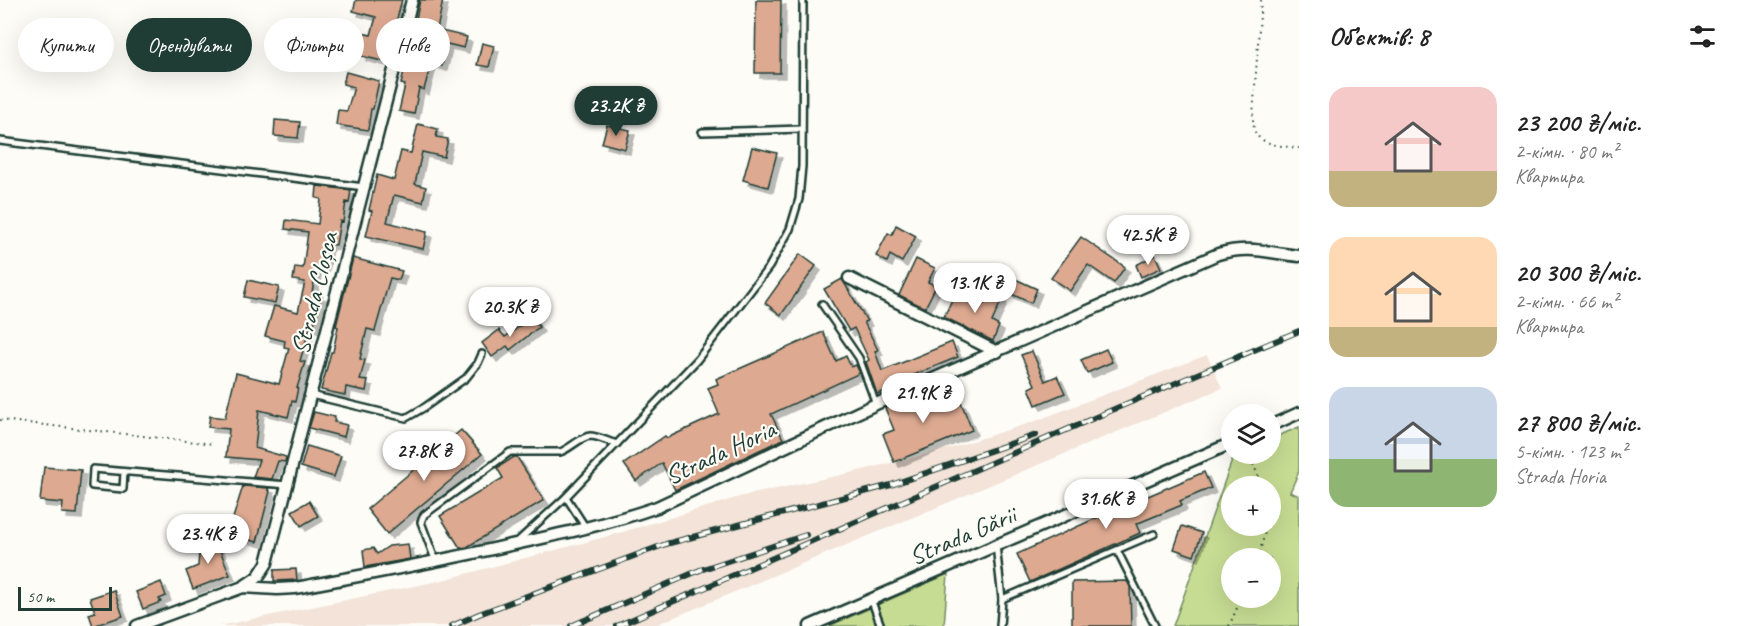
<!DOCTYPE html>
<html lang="uk">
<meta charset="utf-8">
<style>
:root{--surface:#fff;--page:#f2f2f2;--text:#222;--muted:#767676;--accent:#1f3d34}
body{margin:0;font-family:Caveat,sans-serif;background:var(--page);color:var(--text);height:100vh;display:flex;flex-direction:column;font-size:22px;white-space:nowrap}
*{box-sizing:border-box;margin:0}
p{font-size:20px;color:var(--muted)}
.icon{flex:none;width:33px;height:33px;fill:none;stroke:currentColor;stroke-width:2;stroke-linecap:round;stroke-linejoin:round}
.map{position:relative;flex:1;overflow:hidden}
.sheet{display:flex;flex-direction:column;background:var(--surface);width:450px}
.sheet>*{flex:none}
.top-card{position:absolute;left:18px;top:18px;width:570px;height:54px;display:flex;gap:12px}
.controls{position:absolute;left:1221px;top:404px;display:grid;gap:12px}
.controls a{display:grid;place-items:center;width:60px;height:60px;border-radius:50%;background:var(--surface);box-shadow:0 6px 24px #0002;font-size:30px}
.scale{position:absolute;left:18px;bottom:15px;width:94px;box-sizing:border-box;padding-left:6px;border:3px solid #1f3d34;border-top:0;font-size:16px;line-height:21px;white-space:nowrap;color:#1f3d34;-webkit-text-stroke:4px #fdfcf7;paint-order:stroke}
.price{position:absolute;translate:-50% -51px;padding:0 14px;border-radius:21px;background:#fff;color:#222;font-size:20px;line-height:39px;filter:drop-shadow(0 2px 3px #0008)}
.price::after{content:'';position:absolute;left:50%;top:36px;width:18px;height:14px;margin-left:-9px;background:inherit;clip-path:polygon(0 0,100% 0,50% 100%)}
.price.active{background:var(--accent);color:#fff}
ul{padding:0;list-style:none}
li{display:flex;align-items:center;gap:18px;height:150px;padding:0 30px}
li span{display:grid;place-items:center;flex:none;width:168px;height:120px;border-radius:18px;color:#555}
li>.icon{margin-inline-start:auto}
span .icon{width:72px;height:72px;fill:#fffc;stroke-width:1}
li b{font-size:26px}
h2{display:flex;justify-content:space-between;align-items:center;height:72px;padding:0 30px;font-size:26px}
.tag{padding:0 21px;border-radius:27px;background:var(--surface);box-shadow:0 6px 24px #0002;font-size:21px;line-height:54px}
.tag.active{background:var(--accent);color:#fff}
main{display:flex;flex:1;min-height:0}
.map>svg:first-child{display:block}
</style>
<main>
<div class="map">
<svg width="1299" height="626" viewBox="0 0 1299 626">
<defs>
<filter id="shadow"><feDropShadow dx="5" dy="5" stdDeviation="0" flood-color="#0004"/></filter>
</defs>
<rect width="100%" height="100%" fill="#fdfcf7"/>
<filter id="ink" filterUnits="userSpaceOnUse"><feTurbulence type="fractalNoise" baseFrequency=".0167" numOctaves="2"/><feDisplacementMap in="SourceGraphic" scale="12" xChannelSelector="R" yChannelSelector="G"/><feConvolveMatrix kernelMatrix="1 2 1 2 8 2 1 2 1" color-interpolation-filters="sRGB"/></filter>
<g filter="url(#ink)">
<!-- built -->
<polygon fill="#f3e3d8" points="1207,355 1222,388 653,626 219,626 439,581 609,536 743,496 850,473 951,448 1033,422"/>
<!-- green -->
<g fill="#c6dc92" stroke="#728c63" stroke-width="1.5" fill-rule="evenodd">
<path d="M1299 427V471L1290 492 1299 496V626H1173L1234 455 1239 453H1270L1271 439ZM1232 486H1270V525H1232ZM1232 558H1270V597H1232Z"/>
<polygon points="948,574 944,626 829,626"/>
</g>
<!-- building -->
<g fill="#dda990" stroke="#1f3d34" stroke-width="1.5" filter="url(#shadow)">
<polygon points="356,0 402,0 395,26 391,25 382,61 361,56 363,45 337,39 340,28 371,35 376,17 353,11"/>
<polygon points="420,0 443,0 437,30 467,37 464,48 447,44 442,66 431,63 424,90 419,88 414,114 399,111 405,85 401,84 405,66 404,66 408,47 410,47"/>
<polygon points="756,0 781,0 780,73 755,73"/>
<polygon points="482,43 494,46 489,67 477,65"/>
<polygon points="346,72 379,81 373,109 371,109 368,130 336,125 338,110 347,111 354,87 343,84"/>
<polygon points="275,120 300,122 298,138 274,136"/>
<polygon points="418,124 438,129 436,137 448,139 444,157 422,152 415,184 426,187 423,202 394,195 387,222 427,232 423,249 366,236 372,211 369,210 377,175 394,180 401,151 411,153"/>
<polygon points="607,125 630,130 625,149 602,143"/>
<polygon points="752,147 777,153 768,187 743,180"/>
<polygon points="317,186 351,190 349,203 346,202 343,222 340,221 336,245 328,244 324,267 317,266 312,293 322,295 313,328 310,327 300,361 305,362 297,388 298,388 295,402 292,401 288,417 259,410 255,448 286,457 285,462 278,461 272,479 253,477 259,460 226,457 229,429 208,427 210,416 225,418 236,373 279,384 289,348 284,347 285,341 265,336 274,306 298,312 305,282 293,280 295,267 303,268 308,232 285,229 286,220 318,224 321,199 316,198"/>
<polygon points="896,225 916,236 902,262 890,255 887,262 876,256 888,233 892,235"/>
<polygon points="1081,237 1125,267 1114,283 1088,265 1070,291 1051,278"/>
<polygon points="800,254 816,266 781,315 765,303"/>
<polygon points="1155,255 1161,268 1141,277 1136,265"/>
<polygon points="353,258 402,271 399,280 390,278 375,331 367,329 360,359 365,360 360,380 368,381 366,391 346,387 345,395 321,390 331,352 333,352 338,327 336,326"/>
<polygon points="916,259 935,268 928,282 936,286 925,308 899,295"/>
<polygon points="1011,277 1037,289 1031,303 1005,291"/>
<polygon points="842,279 867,321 864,322 878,350 875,351 882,371 952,342 958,357 887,386 888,390 877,394 866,362 869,360 854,328 849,331 824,289"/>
<polygon points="248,280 279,287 275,303 244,297"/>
<polygon points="956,291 984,304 989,294 1002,299 992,322 999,326 993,341 944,317"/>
<polygon points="532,317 539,327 510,350 507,346 492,357 482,343 499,330 505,337"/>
<polygon points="823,332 836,361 846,356 851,367 856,365 860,373 771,414 783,439 675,490 662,463 636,481 624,464 665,436 667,438 719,414 708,388 718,384 716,379"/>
<polygon points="1106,349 1112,362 1087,373 1081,360"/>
<polygon points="1032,351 1045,381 1057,376 1065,393 1036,405 1029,388 1035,385 1021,355"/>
<polygon points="938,386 946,408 961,402 972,430 894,462 883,434 894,430 885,408"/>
<polygon points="314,412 335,417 334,422 347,425 344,437 309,428"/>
<polygon points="461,430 482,454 387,534 367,509"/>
<polygon points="307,446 341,456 334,477 301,467"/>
<polygon points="514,457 517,457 544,500 467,547 460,548 440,516 503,478 497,468"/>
<polygon points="44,467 81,470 77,514 62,513 63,503 40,501"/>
<polygon points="1204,472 1211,488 1180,501 1182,505 1136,524 1140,533 1030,582 1017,554 1127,504 1127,505"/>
<polygon points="243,486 269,488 268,490 270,491 257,542 228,534"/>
<polygon points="309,501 318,516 301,526 292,511"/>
<polygon points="1182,526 1202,533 1194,556 1174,549"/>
<polygon points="200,540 216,540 230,575 193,589 186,571 198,566"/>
<polygon points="408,544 410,559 365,567 363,550 373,548 377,554 389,546"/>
<polygon points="296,569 297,580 274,581 274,570"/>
<polygon points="1127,581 1130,587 1131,626 1072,626 1072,582"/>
<polygon points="161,582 166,596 159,599 161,602 143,609 136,592"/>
<polygon points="114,590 123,616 93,626 89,614 95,612 90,598"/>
</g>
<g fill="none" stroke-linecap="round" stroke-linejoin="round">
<!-- service casing -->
<g stroke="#1f3d34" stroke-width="10">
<g id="service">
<polyline points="702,132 801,129"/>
<polyline points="0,141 364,187"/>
<polyline points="822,304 859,358 876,404"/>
<polyline points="311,395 406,418 425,407 466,378 478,363 482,354"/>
<polyline points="124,472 123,489 92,486 93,469 288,485"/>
<polyline points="566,497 586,528"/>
<polyline points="518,541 566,497 697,360 769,267 790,229 799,199 802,166 803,0"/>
<polyline points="996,545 1002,599 1000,626"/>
<polyline points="1117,550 1155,626"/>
<path d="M436 562 421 522 424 515 510 452H560C570 449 580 437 590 436 598 436 609 442 617 444"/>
<polyline points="871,599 881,626"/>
<polyline points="1002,599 1154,534"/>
</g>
</g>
<!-- minor casing -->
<g stroke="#1f3d34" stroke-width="15">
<g id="minor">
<polyline points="849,278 997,352"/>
<polyline points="1270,426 1299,413"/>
<polyline points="243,587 258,577 267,563 412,0"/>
<path d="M137 626 243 587 277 589 295 588C365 575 436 562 506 546 557 535 608 524 657 507L876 404 1218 254C1250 245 1268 253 1299 256"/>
<polyline points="810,626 1232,443"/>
</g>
</g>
<!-- path -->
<g stroke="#1f3d34" stroke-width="2" stroke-dasharray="1.5 4.5" stroke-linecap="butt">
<path d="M1261 0 1253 116C1253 122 1253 130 1257 135 1263 145 1288 147 1299 148"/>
<polyline points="0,420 214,444"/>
<polyline points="1248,453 1263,486"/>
<polyline points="1258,558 1267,525"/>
<polyline points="1229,626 1242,597"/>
</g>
<!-- service -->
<use href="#service" stroke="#fdfcf7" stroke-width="5"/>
<!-- minor -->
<use href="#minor" stroke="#fdfcf7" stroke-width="10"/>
<!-- rail casing -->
<g stroke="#1f3d34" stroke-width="6">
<g id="rail">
<polyline points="452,626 479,614 666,544 891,485 1036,435"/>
<polyline points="571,626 700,570 806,535"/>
<polyline points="617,626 1119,407 1299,331"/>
</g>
</g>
<!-- rail -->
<use href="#rail" stroke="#fdfcf7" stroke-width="4" stroke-dasharray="11" stroke-linecap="butt"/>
</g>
</g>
<g text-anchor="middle" stroke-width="4.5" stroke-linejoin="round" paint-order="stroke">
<!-- street labels -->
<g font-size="26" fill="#1f3d34" stroke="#fdfcf7">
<text transform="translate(314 293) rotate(-76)" y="9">Strada Cloșca</text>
<text transform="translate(720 452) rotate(-25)" y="9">Strada Horia</text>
<text transform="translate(962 535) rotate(-23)" y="9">Strada Gării</text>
</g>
</g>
</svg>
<div class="controls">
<a><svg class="icon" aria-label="layers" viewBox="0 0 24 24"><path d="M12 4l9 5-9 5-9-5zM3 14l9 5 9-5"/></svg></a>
<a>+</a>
<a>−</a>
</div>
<div class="scale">50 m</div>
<b class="price active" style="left:616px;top:137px">23.2K ₴</b>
<b class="price" style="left:1148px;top:266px">42.5K ₴</b>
<b class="price" style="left:975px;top:314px">13.1K ₴</b>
<b class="price" style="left:510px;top:338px">20.3K ₴</b>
<b class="price" style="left:923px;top:424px">21.9K ₴</b>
<b class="price" style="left:424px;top:482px">27.8K ₴</b>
<b class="price" style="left:1106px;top:530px">31.6K ₴</b>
<b class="price" style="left:208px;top:565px">23.4K ₴</b>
<div class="top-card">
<a class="tag">Купити</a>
<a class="tag active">Орендувати</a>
<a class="tag">Фільтри</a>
<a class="tag">Нове</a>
</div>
</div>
<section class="sheet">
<h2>Об’єктів: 8<svg class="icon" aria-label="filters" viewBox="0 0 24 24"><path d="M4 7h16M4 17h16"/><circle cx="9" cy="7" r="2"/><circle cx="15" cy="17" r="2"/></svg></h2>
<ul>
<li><span style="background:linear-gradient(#f6c9c9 70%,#c2b280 0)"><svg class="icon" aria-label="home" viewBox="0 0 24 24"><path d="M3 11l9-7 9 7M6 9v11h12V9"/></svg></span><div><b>23 200 ₴/міс.</b><p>2-кімн. · 80 m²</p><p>Квартира</p></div></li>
<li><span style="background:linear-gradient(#ffd9b3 75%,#c2b280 0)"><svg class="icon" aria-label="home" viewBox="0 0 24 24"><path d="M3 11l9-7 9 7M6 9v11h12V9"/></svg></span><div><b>20 300 ₴/міс.</b><p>2-кімн. · 66 m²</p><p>Квартира</p></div></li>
<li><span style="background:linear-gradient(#c9d6e8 60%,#8fb573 0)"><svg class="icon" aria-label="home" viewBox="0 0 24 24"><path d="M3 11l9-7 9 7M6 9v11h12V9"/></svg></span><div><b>27 800 ₴/міс.</b><p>5-кімн. · 123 m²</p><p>Strada Horia</p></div></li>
</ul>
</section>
</main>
